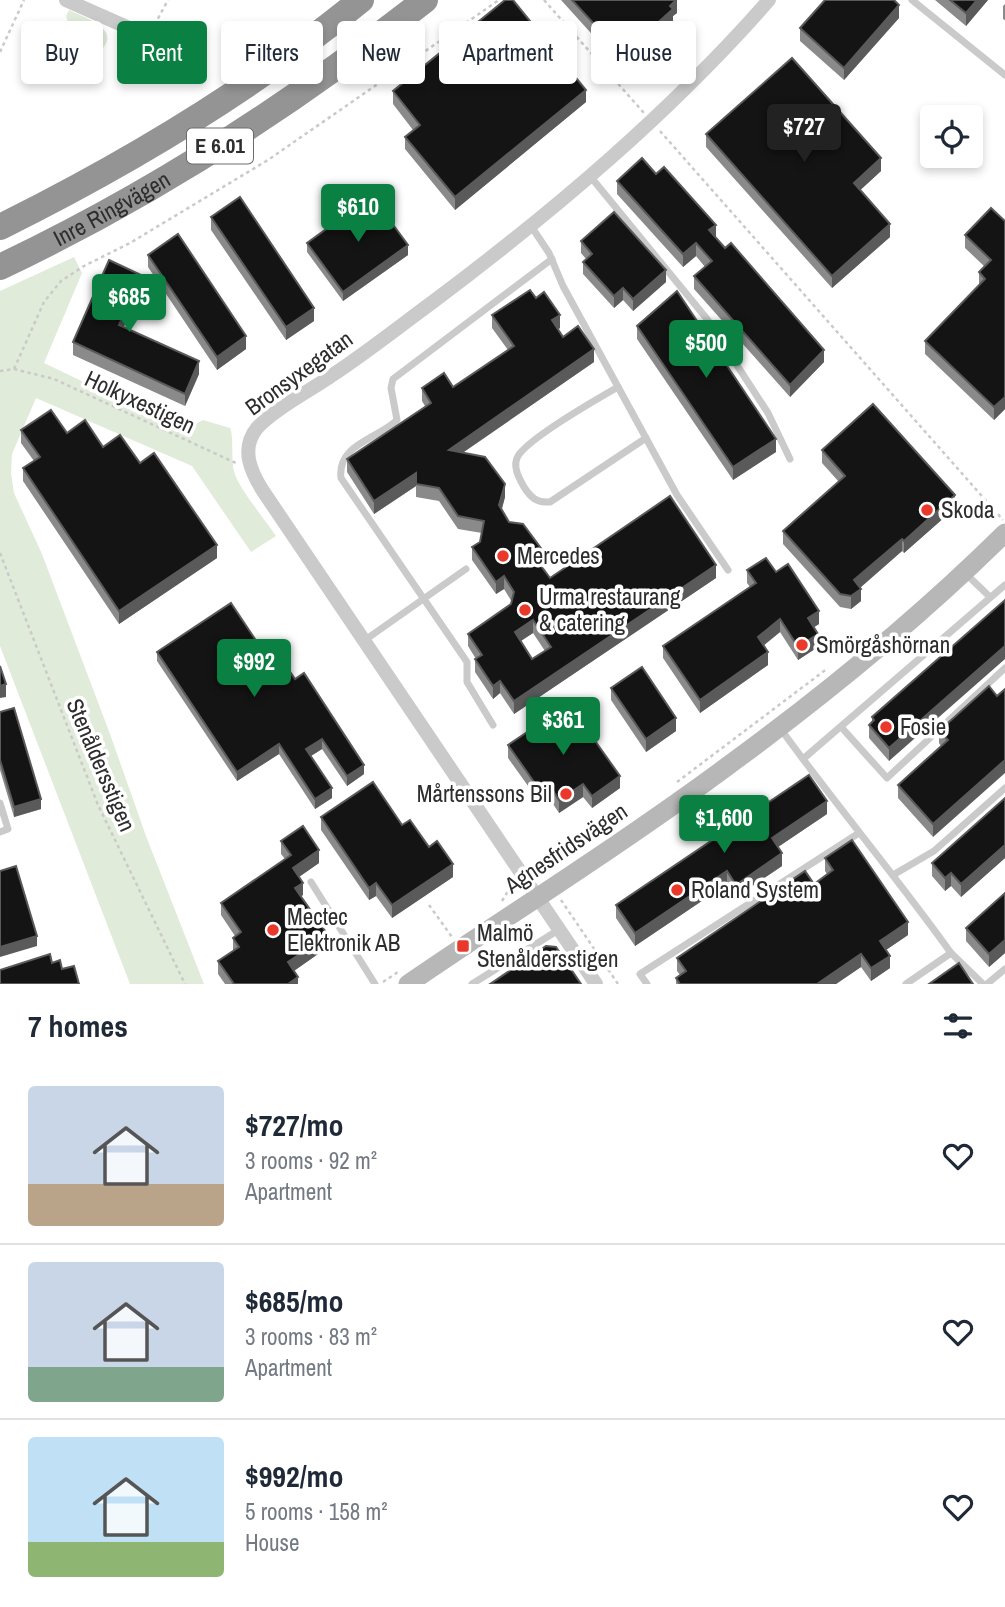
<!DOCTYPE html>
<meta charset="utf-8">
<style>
:root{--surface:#fff;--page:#f2f2f3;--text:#1f2937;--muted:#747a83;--line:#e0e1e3;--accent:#0b8043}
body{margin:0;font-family:"Archivo Narrow",sans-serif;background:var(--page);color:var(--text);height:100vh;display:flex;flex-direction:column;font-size:26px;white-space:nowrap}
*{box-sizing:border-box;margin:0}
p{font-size:23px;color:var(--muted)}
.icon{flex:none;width:38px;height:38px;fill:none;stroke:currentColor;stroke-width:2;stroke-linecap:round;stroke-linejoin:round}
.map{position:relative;height:984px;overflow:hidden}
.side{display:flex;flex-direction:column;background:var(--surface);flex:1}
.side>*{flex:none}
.banner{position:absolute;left:21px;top:21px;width:964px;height:63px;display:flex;gap:14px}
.buttons{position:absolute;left:920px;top:105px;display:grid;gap:14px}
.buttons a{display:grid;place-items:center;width:63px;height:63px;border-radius:7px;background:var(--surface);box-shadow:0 4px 10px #0003;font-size:35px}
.price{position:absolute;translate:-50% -60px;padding:0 16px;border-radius:7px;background:var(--accent);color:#fff;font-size:23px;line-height:46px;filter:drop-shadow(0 2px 4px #0008)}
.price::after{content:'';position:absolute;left:50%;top:42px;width:21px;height:16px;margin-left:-10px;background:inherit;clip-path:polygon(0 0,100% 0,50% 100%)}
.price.selected{background:#222;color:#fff}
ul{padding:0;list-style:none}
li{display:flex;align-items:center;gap:21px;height:175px;padding:0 28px}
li+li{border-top:2px solid var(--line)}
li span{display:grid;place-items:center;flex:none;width:196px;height:140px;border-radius:7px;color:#555}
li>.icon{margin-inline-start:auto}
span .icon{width:84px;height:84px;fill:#fffc;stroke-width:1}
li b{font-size:30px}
h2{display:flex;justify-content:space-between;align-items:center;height:84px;padding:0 28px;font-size:30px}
.tag{padding:0 24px;border-radius:7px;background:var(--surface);box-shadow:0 4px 10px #0003;font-size:24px;line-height:63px}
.tag.selected{background:var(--accent);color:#fff}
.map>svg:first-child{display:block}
</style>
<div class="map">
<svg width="1005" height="984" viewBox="0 0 1005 984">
<rect width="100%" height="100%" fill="#fff"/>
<!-- green -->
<g fill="#e1ebda">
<path d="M69 10C88 19 128 32 95 55L81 54 76 48 66 16Z"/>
<path d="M74 257 82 273 44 363 180 428 190 427 203 420 230 428C234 437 231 459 234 471 237 486 266 521 276 536L251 552 192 466 36 398 12 454 11 473 14 493 42 554 110 734 146 836 204 984H130L0 646V291Z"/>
</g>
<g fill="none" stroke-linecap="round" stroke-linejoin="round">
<!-- path -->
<g stroke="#cacaca" stroke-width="2.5" stroke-dasharray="3.5 3.5" stroke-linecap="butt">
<polyline points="544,0 644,113"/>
<polyline points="141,29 155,24 168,0"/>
<polyline points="0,52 24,0"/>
<polyline points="660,131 1003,520"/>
<polyline points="14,369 44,302 61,281 84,266 130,243 268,160 499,0"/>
<polyline points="0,371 14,369 54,379 238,464"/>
<polyline points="0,553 98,805 185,984"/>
<polyline points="677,782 828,668"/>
<polyline points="532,868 543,863 559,862 622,820"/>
<polyline points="561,900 618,984"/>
<polyline points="502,901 513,883"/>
<polyline points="429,905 452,937"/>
<polyline points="383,982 398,972"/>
</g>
<!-- lane -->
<g stroke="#cacaca" stroke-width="7">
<polyline points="912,0 1005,75"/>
<polyline points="590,176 707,319 768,413 790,459"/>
<polyline points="531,226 549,253 563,286 677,495 728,570"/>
<path d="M618 387C597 399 529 438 518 456 512 466 519 478 524 487 531 498 537 503 550 502L646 438"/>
<polyline points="966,574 990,597"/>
<polyline points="365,640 466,569"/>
<path d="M493 725 467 682V662L341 478C337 444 378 439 397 420L391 388 393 379 552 259"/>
<path d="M780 728C835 804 896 876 951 953L906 984"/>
<polyline points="842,728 887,778 1005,668"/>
<polyline points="803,759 1005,585"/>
<polyline points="0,803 8,829 0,832"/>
<polyline points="893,875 934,851 1005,788"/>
<polyline points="311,882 375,984"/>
<polyline points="951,953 983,984"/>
<polyline points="472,984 560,929"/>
<polyline points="647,984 640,974 859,833"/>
<polyline points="987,984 1005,969"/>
</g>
<!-- street -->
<g stroke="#cacaca" stroke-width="14">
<polyline points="66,0 129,28"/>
<path d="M596 984 263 491C251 472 240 449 257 428 273 410 311 390 331 376 366 353 400 326 434 301 554 211 670 113 769 0"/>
</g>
<!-- secondary -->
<path stroke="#b7b7b7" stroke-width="19" d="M408 984C515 911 625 842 729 765 826 694 919 618 1005 533"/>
<!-- highway -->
<g stroke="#949494" stroke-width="26">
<path d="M0 227C127 164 251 90 361 0"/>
<path id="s1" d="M0 267C152 195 293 104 425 0"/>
</g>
</g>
<!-- wall -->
<g fill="#8a8a8a" fill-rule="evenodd">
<polygon points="561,0 677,0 677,13 673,16 673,22 632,59 628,55 618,63"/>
<polygon points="935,0 988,0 966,26"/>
<polygon points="1005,4 1005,20 1003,19 1003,6"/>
<polygon points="899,18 844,80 800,41 800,28"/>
<polygon points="393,91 586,102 455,210 405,149 405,137 413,130 393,104"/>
<polygon points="706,134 881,171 860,190 890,237 832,288 706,147"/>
<polygon points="617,181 716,238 824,362 790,397 694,289 694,276 705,267 696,256 683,267 617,194"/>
<polygon points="211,217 314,321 286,340 211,230"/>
<polygon points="1005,221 1005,409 994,420 925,354 925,341 979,285 979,272 984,266 965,248 965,235"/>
<polygon points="581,241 666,282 633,311 623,300 614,308 583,274 583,262 586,259 581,253"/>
<polygon points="307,243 408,255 343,301 307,252"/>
<polygon points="148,255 246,349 217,370 148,267"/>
<polygon points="141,288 123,327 199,374 185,406 73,355 73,342"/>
<path d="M536 298 560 328 558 329 563 337 594 362 464 452 505 497 502 509 509 522 543 564 542 567 550 578H716L514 714 500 693 493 699 475 672V659H476L468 646V634L511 604 512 602 504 589 496 594 472 560V547L480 542 482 533 458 529 439 501 416 497V486L374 514 347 472V459L425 406 422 401V388L453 387 508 350 492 328V315ZM533 633 545 651 532 659 520 641Z"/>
<polygon points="637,326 776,452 733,480 637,339"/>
<polygon points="21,430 67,433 140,463 217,558 119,624 23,481 23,468 34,461 21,443"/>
<polygon points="822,450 955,508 904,553 902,551 860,588 861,601 851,609 840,607 783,544 783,531 839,482 822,463"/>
<polygon points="747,570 776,572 819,624 814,627 818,647 798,660 780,632 764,645 768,665 700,713 663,658 663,646 750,587 747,583"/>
<polygon points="1005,600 889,761 869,738 869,725 872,723 872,717"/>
<polygon points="157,652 267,657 295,679 364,774 347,786 322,749 311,756 332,798 315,809 279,754 237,781 157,661"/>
<polygon points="989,686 933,837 898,798 898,785 941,746 939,743 939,731"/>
<polygon points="611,688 676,731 646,752 611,700"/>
<polygon points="0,712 41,809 14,817 0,770"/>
<polygon points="508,745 620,788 592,808 583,797 559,813 549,798 541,804 508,758"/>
<polygon points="1005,798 1005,858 961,897 951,886 945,891 932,876 932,863"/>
<polygon points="827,814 778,847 782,866 736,897 727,884 635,946 616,918 616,905"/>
<polygon points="321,817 402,825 429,847 453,877 392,918 376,896 369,900 321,830"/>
<polygon points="281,841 319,863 299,877 303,895 301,896 328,947 294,971 298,984 225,984 218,974 218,961 233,951 233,938 235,936 221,915 221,903 285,859 281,854"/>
<polygon points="825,858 908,935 886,950 890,968 871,981 861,967 836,984 676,984 676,978 680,975 677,971 677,958 814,884 827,874 825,871"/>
<polygon points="1005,893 1005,953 989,967 966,941 966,928"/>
</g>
<!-- shaded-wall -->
<g fill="#5a5a5a">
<polygon points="677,0 677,13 673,16 673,22 632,59 632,46"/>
<polygon points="977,0 988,0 966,26 966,13"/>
<polygon points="899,5 899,18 844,80 844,68"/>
<polygon points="628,42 628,55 618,63 618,50"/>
<polygon points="586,90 586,102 455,210 455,197"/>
<polygon points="881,158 881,171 854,196 854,183"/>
<polygon points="890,224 890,237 832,288 832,276"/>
<polygon points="716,225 716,238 709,230"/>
<polygon points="696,243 696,256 683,267 683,254"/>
<polygon points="408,245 408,255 343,301 343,292"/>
<polygon points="666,270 666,282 633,311 633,299"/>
<polygon points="141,275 141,288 119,338 119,325"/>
<polygon points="623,288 623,300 614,308 614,296"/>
<polygon points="314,308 314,321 286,340 286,327"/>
<polygon points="560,315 560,328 552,333 552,320"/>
<polygon points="246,336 246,349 217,370 217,357"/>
<polygon points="594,349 594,362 449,462 449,450"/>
<polygon points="824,350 824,362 790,397 790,385"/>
<polygon points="199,361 199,374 185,406 185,394"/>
<polygon points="1005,397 1005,409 994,420 994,407"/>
<polygon points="776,439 776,452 733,480 733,467"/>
<polygon points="416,473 416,486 374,514 374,501"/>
<polygon points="505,484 505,497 499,518 499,505"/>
<polygon points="955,495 955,508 904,553 904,541"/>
<polygon points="902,539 902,551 854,593 854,580"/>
<polygon points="217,545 217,558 119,624 119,611"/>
<polygon points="543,551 543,564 539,576 539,563"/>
<polygon points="716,565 716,578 514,714 514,701"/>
<polygon points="504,576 504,589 496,594 496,582"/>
<polygon points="861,589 861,601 851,609 851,596"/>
<polygon points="819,611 819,624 808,631 808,618"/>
<polygon points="780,619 780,632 758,650 758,637"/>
<polygon points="533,620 533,633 515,645 515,632"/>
<polygon points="818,634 818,647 798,660 798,647"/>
<polygon points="1005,646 1005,659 889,761 889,748"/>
<polygon points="768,652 768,665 700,713 700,700"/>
<polygon points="500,681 500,693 493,699 493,686"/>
<polygon points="6,684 6,697 0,698 0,686"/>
<polygon points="676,718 676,731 646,752 646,739"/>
<polygon points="322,739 322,749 306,759 306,749"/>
<polygon points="279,744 279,754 237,781 237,772"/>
<polygon points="1005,760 1005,773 933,837 933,824"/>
<polygon points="364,765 364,774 347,786 347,776"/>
<polygon points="620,776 620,788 592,808 592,796"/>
<polygon points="583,784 583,797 559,813 559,800"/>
<polygon points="549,785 549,798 541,804 541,792"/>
<polygon points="332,788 332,798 315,809 315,799"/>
<polygon points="41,799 41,809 14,817 14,807"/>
<polygon points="827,801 827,814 772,851 772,838"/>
<polygon points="1005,845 1005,858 961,897 961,884"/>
<polygon points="319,850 319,863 293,881 293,868"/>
<polygon points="782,853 782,866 736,897 736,885"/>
<polygon points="453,864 453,877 392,918 392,905"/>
<polygon points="727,871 727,884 635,946 635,933"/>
<polygon points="951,873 951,886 945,891 945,878"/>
<polygon points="303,883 303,895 295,900 295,888"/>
<polygon points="376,883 376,896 369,900 369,888"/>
<polygon points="908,922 908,935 880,954 880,941"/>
<polygon points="328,935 328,947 288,975 288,962"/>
<polygon points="37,936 37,946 0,957 0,947"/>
<polygon points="1005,940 1005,953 989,967 989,954"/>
<polygon points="861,954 861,967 836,984 817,984"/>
<polygon points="890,956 890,968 871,981 871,968"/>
<polygon points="298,977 298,984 288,984"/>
</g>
<!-- building -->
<g fill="#141414" stroke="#5a5a5a" stroke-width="2" fill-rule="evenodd">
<polygon points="505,0 513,0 586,90 455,197 405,137 420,125 393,91"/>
<polygon points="572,0 676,0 670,6 673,9 632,46 628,42 618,50"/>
<polygon points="825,0 894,0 899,5 844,68 800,28"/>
<polygon points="950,0 977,0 966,13"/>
<polygon points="792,58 881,158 854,183 890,224 832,276 706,134"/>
<polygon points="642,158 656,174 664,167 716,225 709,230 725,248 731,243 824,350 790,385 694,276 712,261 696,243 683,254 617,181"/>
<polygon points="372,196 408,245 343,292 307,243"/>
<polygon points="240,197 314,308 286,327 211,217"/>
<polygon points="991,208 1005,221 1005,397 994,407 925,341 985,279 979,272 991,260 965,235"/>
<polygon points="614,212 666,270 633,299 623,288 614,296 583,262 592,254 581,241"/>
<polygon points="178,234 246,336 217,357 148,255"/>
<polygon points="109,260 141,275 119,325 199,361 185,394 73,342"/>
<path d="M530 290 536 298 544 292 560 315 552 320 563 337 578 326 594 349 449 450 485 457 505 484 499 505 509 522 523 524 543 551 539 563 550 578 670 496 716 565 514 701 500 681 493 686 475 659 482 655 468 634 511 604 514 592 504 576 496 582 472 547 480 542 484 521 458 516 439 488 416 484V473L374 501 347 459 431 403 422 388 444 373 453 387 514 346 492 315ZM533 620 551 647 532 659 515 632Z"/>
<polygon points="677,291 776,439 733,467 637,326"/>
<polygon points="873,404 955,495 904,541 902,539 854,580 861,589 851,596 840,594 783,531 845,476 822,450"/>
<polygon points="51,410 67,433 85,420 103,447 120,435 140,463 154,453 217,545 119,611 23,468 40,457 21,430"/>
<polygon points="766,558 776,572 788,564 819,611 808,618 818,634 798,647 780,619 758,637 768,652 700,700 663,646 756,583 747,570"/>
<polygon points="1005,600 1005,646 889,748 869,725 874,720 872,717"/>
<polygon points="231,603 267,657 276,651 295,679 304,673 364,765 347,776 322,739 306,749 332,788 315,799 279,744 237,772 157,652"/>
<polygon points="0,666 6,684 0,686"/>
<polygon points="642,667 676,718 646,739 611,688"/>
<polygon points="989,686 997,696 1005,689 1005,760 933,824 898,785 948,740 939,731"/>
<polygon points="14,708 41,799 14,807 0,760 0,712"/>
<polygon points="563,708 587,741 593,738 620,776 592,796 583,784 559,800 549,785 541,792 508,745"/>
<polygon points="809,775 827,801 772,838 782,853 736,885 727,871 635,933 616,905"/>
<polygon points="373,782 402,825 410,820 429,847 437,841 453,864 392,905 376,883 369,888 321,817"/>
<polygon points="1005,798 1005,845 961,884 951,873 945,878 932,863"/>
<polygon points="303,826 319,850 293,868 303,883 295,888 328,935 288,962 298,977 288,984 234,984 218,961 239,947 233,938 241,932 221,903 291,855 281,841"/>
<polygon points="852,840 908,922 880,941 890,956 871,968 861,954 817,984 680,984 676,978 686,971 677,958 805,871 814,884 833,870 825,858"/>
<polygon points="16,866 37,936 0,947 0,871"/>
<polygon points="1005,893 1005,940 989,954 966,928"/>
<polygon points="546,946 556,947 581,984 490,984"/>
<polygon points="50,954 52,963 60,960 62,969 74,966 79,984 0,984 0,970"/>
<polygon points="959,963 973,984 929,984"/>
</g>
<!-- markers -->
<g fill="#e9392a" stroke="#fff" stroke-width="2.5">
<circle cx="927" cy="510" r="7"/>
<circle cx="503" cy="556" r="7"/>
<circle cx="525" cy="610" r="7"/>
<circle cx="802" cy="645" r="7"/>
<circle cx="886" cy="727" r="7"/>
<circle cx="566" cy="794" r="7"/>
<circle cx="677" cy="890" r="7"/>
<circle cx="273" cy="930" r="7"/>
<rect x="456" y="939" width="14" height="14" rx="3.5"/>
</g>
<g text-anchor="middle" stroke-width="7" stroke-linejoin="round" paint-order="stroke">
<!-- shield labels -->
<rect fill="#fff" stroke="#6c6c6c" stroke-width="2" x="187" y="128.5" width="66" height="35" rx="5"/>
<g font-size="21" font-weight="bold" fill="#2d2d2d">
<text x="220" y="153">E 6.01</text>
</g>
<!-- street labels -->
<g font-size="23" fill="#2d2d2d" stroke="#fff">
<text dy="8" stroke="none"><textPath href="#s1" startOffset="126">Inre Ringvägen</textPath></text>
<text transform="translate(299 373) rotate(-36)" y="8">Bronsyxegatan</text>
<text transform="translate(140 402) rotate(25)" y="8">Holkyxestigen</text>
<text transform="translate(101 765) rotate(67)" y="8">Stenåldersstigen</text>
<text transform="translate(566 848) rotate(-34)" y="8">Agnesfridsvägen</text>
</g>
<!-- poi labels -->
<g font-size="23" fill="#2d2d2d" stroke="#fff" text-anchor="start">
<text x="941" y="518">Skoda</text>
<text x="517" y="564">Mercedes</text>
<text x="539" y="605">Urma restaurang<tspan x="539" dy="26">&amp; catering</tspan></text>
<text x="816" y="653">Smörgåshörnan</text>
<text x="900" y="735">Fosie</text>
<text x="552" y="802" text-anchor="end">Mårtenssons Bil</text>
<text x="691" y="898">Roland System</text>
<text x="287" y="925">Mectec<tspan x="287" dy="26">Elektronik AB</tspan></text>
<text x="477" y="941">Malmö<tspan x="477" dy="26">Stenåldersstigen</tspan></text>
</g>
</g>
</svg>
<div class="buttons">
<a><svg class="icon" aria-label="locate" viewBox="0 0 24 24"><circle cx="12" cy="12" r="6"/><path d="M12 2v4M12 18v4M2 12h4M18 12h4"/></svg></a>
</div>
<b class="price selected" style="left:804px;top:164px">$727</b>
<b class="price" style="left:358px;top:244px">$610</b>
<b class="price" style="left:129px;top:334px">$685</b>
<b class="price" style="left:706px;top:380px">$500</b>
<b class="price" style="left:254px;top:699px">$992</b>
<b class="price" style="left:563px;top:757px">$361</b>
<b class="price" style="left:724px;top:855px">$1,600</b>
<div class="banner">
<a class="tag">Buy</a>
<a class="tag selected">Rent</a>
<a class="tag">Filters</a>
<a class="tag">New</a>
<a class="tag">Apartment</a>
<a class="tag">House</a>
</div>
</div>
<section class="side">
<h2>7 homes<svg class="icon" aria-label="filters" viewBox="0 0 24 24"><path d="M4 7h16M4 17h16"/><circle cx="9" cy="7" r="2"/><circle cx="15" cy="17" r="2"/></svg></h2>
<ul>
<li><span style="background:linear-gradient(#c9d6e8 70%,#b9a48a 0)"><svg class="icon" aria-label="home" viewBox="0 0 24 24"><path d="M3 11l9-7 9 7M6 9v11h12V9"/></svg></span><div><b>$727/mo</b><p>3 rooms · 92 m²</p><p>Apartment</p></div><svg class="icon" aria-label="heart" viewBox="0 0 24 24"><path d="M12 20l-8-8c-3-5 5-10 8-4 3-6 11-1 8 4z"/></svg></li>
<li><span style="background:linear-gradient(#c9d6e8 75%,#7fa58c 0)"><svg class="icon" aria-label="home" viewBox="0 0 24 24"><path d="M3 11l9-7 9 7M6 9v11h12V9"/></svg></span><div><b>$685/mo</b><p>3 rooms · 83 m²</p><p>Apartment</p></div><svg class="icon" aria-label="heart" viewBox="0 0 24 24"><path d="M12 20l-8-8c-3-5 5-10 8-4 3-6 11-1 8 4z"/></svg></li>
<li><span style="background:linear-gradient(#bfe0f5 75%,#8fb573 0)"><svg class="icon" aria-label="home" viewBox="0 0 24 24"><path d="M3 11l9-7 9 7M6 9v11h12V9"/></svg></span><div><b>$992/mo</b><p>5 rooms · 158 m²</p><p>House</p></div><svg class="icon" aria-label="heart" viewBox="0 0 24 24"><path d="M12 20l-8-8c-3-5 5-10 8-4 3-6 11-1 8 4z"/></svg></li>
</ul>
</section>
